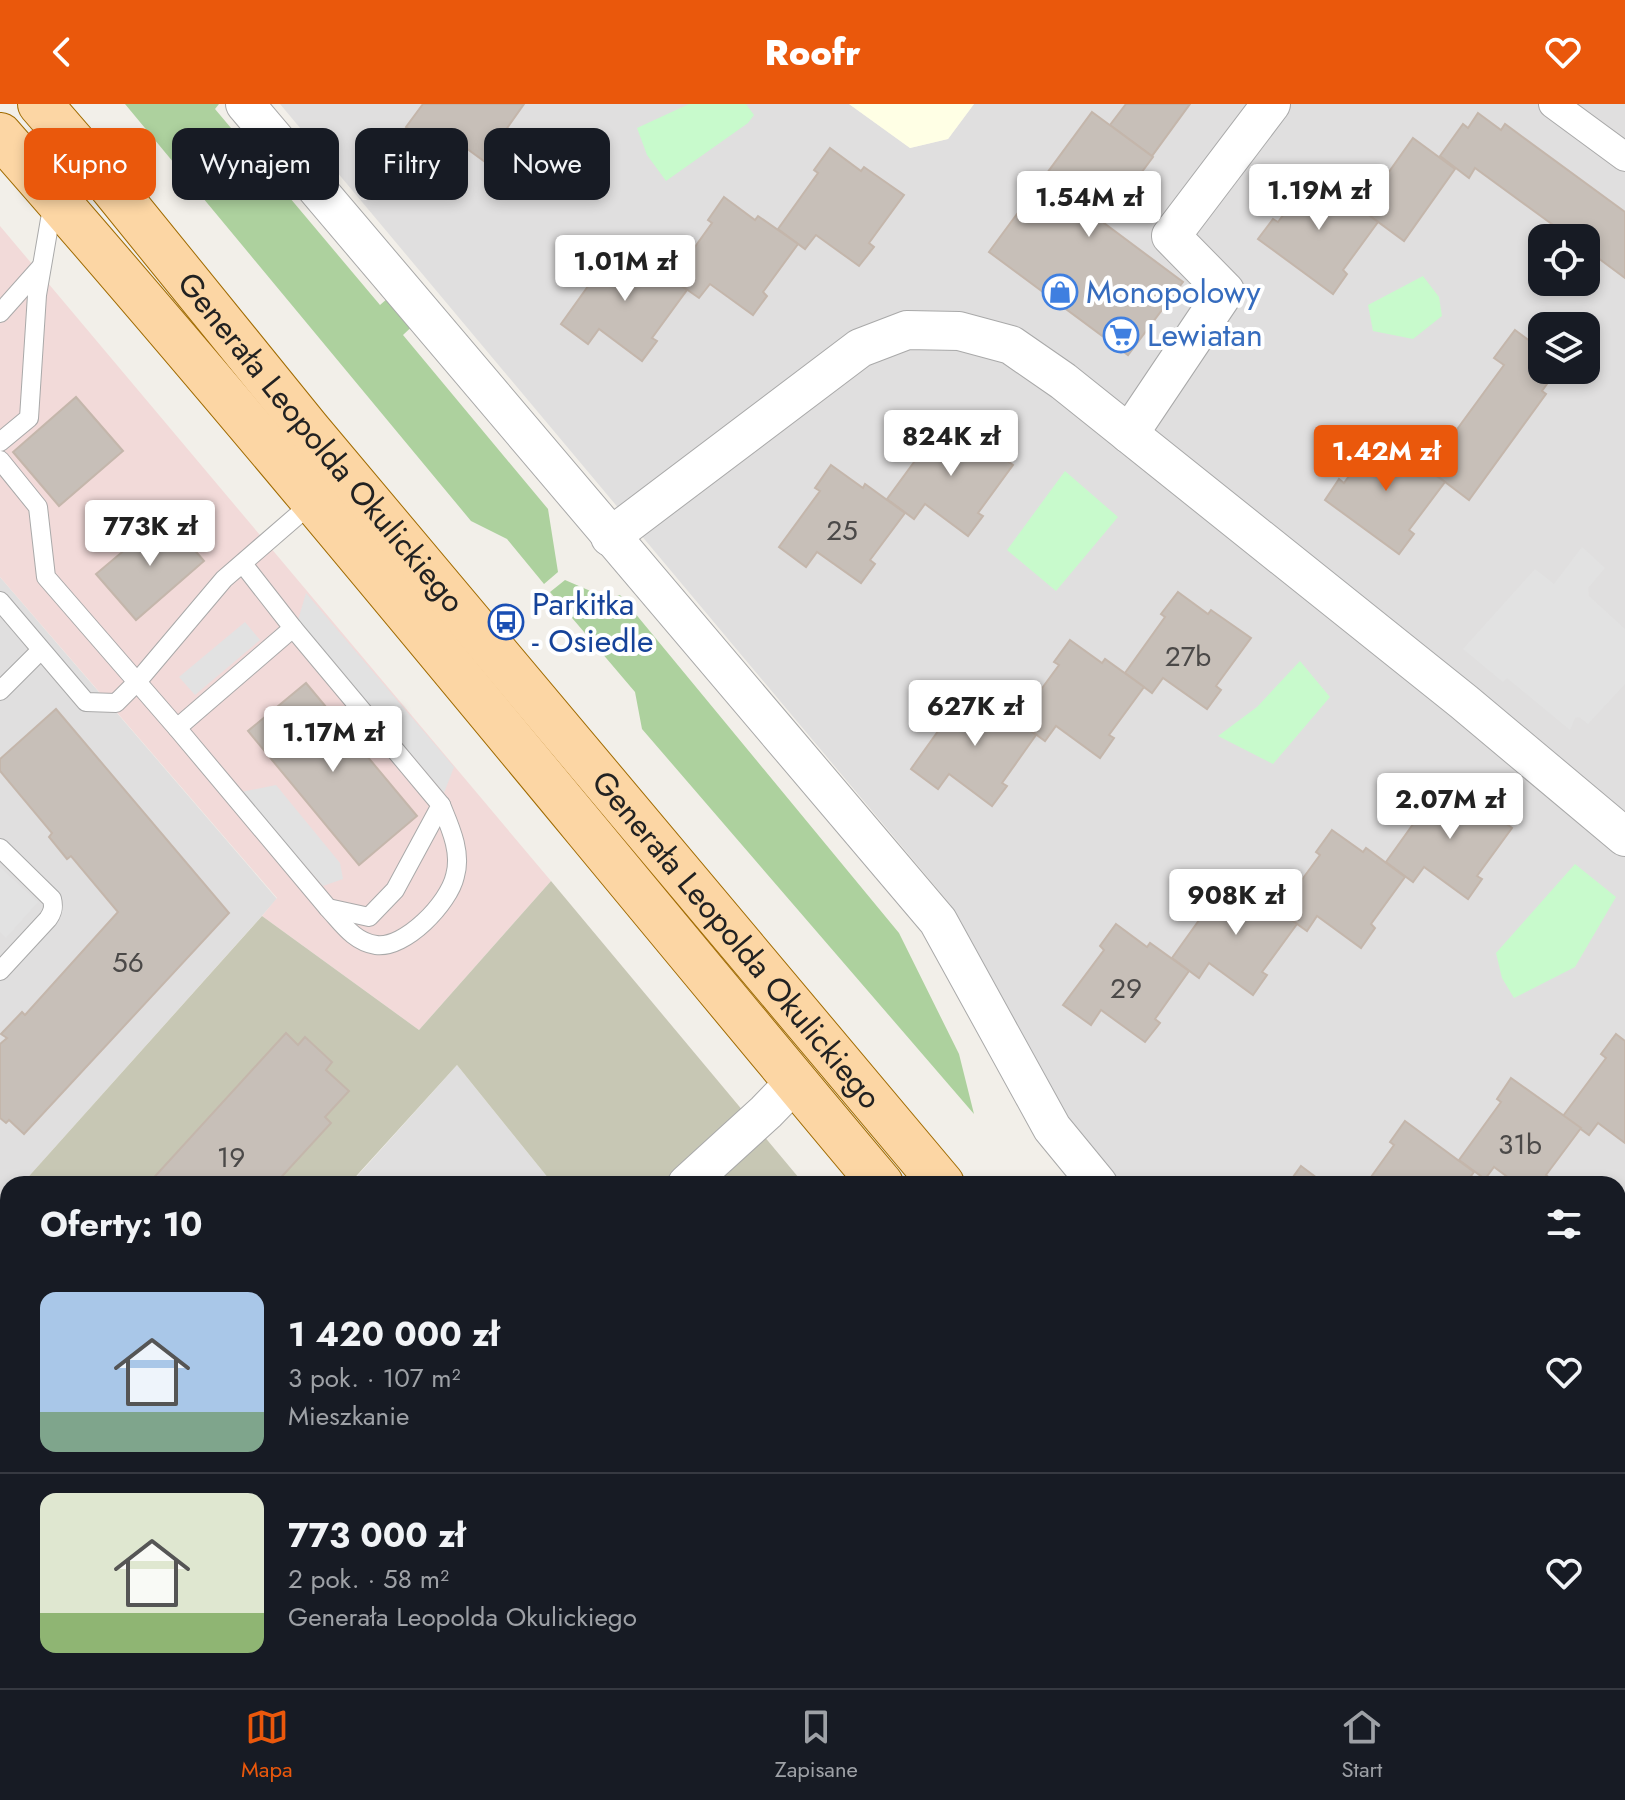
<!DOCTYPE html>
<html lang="pl">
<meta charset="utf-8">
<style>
:root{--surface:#171b24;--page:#20242c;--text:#f1f3f6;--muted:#9ea1a6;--line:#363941;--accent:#ea580c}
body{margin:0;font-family:Jost,sans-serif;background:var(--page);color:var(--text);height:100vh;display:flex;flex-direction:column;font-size:30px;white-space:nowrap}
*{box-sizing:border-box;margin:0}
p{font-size:26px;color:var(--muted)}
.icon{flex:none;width:44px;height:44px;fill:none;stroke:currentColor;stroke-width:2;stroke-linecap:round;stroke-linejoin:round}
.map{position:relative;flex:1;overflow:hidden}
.panel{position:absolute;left:0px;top:1072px;width:1626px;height:512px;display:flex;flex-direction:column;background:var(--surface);border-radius:24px 24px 0 0;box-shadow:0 4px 12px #0003}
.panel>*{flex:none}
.hud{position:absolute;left:24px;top:24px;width:800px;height:72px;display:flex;gap:16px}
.fabs{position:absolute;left:1528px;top:120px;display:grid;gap:16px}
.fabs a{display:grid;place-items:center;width:72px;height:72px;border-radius:16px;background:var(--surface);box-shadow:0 4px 12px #0003;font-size:40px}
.price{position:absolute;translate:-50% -68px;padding:0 18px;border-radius:8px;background:#fff;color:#222;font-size:26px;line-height:52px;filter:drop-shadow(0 2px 4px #0008)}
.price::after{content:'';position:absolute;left:50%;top:48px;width:24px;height:18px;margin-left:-12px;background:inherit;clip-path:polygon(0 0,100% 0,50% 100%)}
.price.active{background:var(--accent);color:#fff}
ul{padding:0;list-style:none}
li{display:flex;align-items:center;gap:24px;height:200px;padding:0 40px}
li+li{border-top:2px solid var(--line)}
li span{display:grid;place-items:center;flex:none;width:224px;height:160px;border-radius:16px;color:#555}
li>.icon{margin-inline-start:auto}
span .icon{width:96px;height:96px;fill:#fffc;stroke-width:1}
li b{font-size:34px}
h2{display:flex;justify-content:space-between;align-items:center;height:96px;padding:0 40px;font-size:34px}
.chip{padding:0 28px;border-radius:16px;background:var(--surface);box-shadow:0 4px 12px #0003;font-size:28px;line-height:72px}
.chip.active{background:var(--accent);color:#fff}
header{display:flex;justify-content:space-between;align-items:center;height:104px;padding:0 40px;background:var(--accent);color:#fff;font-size:36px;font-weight:800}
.tab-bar{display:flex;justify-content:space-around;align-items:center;height:112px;border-top:2px solid var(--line);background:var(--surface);font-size:22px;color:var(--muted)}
.tab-bar a{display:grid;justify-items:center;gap:4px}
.tab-bar .active{color:var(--accent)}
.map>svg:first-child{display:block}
</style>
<header><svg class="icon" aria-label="back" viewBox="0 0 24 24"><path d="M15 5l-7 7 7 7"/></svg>Roofr<svg class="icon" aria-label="heart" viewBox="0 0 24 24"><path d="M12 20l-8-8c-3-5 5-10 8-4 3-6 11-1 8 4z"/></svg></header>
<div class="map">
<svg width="1625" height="1584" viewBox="0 0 1625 1584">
<rect width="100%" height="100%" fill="#f2efe9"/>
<!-- residential -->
<g fill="#e0dfdf" fill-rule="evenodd">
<path d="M280 0H849L910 44 948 35 974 0H1625V1484L1618 1482V1080H1117L1046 992 950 800ZM1542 134H1586V178H1542ZM1542 222H1586V266H1542Z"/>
<polygon points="0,473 277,795 22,1080 8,1080 8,1096 0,1105"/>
<polygon points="457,961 553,1080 350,1080"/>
<polygon points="8,1538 8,1576 919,1576 926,1584 0,1584 0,1546"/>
</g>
<!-- commercial -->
<g fill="#f2dad9">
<polygon points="0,122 551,777 419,926 262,812 277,794 0,473"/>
<polygon points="919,1576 1193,1576 1197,1584 926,1584"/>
</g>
<!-- education -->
<polygon fill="#ffffe5" points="849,0 974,0 948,35 910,44"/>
<!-- construction -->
<g fill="#c7c7b4">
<polygon points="551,777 804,1080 553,1080 457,961 349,1080 22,1080 262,812 419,926"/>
<polygon points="8,1096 8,1538 0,1546 0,1105"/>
</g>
<!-- forest -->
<g fill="#add19e">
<polygon points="125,0 219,0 215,5 380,201 396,187 420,215 403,231 548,405 558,468 544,480 507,435 471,417"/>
<polygon points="565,476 609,495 620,491 899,829 959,950 974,1010 642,625 635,588 550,488"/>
</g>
<!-- park -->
<g fill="#c8facc">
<polygon points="689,0 746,0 754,11 748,19 666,77 647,51 637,24"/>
<polygon points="1423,172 1439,193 1442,212 1413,235 1373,227 1368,201"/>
<polygon points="1065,367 1118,413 1056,487 1007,446"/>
<polygon points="1300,557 1330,593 1273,660 1218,632 1257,603"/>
<polygon points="1575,760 1616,793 1575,863 1514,894 1502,874 1496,849"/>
<polygon points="1625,1230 1625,1480 1618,1479 1618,1233"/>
</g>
<!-- parking -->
<g fill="#e2e2e2">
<polygon points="1582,443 1605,464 1588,484 1589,492 1625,525 1625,580 1588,620 1579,613 1575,614 1570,626 1507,574 1503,578 1463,545 1535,465 1554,480"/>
<polygon points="306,489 454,663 444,689 298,516"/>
<polygon points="245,518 260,536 195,591 179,573"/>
<polygon points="276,681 340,759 343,775 323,782 241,688"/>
<polygon points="0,763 38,798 6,834 0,828"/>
</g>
<!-- building -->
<g fill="#c7bfb8" stroke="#c4b6ab" stroke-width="2">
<polygon points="423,0 524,0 498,37 502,40 488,60 444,28 433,43 406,23"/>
<polygon points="1126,0 1190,0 1152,52 1110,21"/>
<polygon points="1092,8 1153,53 1104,119 1183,178 1128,251 989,148"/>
<polygon points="1478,9 1501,26 1505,20 1625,108 1625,174 1586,145 1586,134 1571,134 1475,64 1469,74 1440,52 1463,20 1468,24"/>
<polygon points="1413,34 1455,65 1404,137 1362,106"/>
<polygon points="830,44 861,67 864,63 904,91 869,139 874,143 859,162 816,131 805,145 778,125 818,69 814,66"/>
<polygon points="1309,67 1378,118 1343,166 1347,170 1333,190 1258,135 1273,115 1278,118 1298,91 1293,88"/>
<polygon points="724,93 755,116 758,112 798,140 763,188 767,192 753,211 710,180 699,194 672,175 712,119 708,116"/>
<polygon points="613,139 644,161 647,157 687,186 652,234 657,237 642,257 599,225 588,240 561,220 601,164 597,161"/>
<polygon points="1515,226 1542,246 1542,266 1557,266 1542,287 1546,290 1469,396 1428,365 1504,261 1494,254"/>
<polygon points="76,293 123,347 59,402 13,348"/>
<polygon points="939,314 970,337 973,333 1013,361 978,409 983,412 968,432 925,400 914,415 887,395 928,339 923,336"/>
<polygon points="1375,328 1445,378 1409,426 1414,430 1399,450 1325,396 1339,375 1344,379 1364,351 1360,348"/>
<polygon points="831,361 863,384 865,380 905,409 870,456 875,460 861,479 817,448 806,463 779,443 820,387 815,384"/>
<polygon points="165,412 204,457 136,516 96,470"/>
<polygon points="1178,488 1208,510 1211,506 1251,534 1216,582 1221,586 1207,605 1163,574 1152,589 1125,569 1165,513 1161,510"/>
<polygon points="1070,536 1102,559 1105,555 1144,583 1109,631 1114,634 1100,654 1056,622 1045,637 1018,617 1059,561 1054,558"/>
<polygon points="306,579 417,712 359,761 248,627"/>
<polygon points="963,584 994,606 997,602 1036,631 1002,679 1007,682 992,702 949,670 938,685 911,665 951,609 947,606"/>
<polygon points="56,605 229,809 24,1030 9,1016 6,1019 0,1014 0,940 7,934 1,930 22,908 25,911 118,808 71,752 67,755 49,733 52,729 0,667 0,655"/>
<polygon points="1438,677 1469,700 1472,695 1512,724 1477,772 1482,775 1468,795 1424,763 1413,778 1386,758 1426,702 1422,699"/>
<polygon points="1332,726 1363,748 1366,744 1405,773 1371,820 1375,824 1361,844 1317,812 1307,827 1279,807 1320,751 1316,748"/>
<polygon points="1224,773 1255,796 1258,791 1297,820 1262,868 1267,871 1253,891 1209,859 1199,874 1172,854 1212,798 1207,795"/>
<polygon points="1116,820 1147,843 1150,839 1189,867 1155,915 1160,919 1145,938 1101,906 1091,921 1063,901 1104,846 1100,842"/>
<polygon points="286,929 298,941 305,933 332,958 326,966 349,987 325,1013 331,1019 275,1080 148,1080"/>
<polygon points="1616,930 1625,937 1625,1039 1598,1019 1589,1031 1563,1012 1606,954 1601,950"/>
<polygon points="1511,974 1581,1024 1546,1071 1553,1077 1551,1080 1517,1080 1494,1063 1485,1075 1459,1056 1501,998 1497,995"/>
<polygon points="1405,1017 1474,1068 1465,1080 1366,1080 1394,1041 1390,1038"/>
<polygon points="1301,1062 1325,1080 1288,1080"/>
<polygon points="19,1576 135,1576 130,1584 14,1584"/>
<polygon points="436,1576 497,1576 492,1584 439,1584 442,1580"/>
<polygon points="704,1576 751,1576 758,1583 697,1584"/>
<polygon points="969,1576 1108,1576 1115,1584 975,1584"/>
</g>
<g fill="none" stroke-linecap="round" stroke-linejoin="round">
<!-- service casing -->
<g stroke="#a9a9a9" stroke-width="20">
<g id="service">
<polyline points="0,209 41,163"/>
<polyline points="0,338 29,314 37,191 53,98"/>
<polyline points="0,356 38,403 46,473 177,624 328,804 369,813 395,786 441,701 293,524 243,460"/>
<polyline points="0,497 86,598 116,599 137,578 224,475 313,398"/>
<polyline points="0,587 41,546"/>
<polyline points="177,624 293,524"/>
<path d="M0 744 52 795C54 803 53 808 48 815L0 867"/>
<path d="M328 804C342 819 354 838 376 841 405 845 449 799 455 772 462 748 450 723 441 701"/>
<polyline points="1166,1576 1170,1584"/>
</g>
</g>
<!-- pedestrian casing -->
<g stroke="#a9a9a9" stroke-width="30">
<polyline id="pedestrian" points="1553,0 1625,53"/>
</g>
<!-- minor casing -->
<g stroke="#a9a9a9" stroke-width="40">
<g id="minor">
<polyline points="245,0 938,817 1052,1024 1098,1080"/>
<polyline points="1129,330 1225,187 1171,132 1271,0"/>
<polyline points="610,433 860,244 907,226 959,227 1011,241 1063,277 1464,598 1625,733"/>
<polyline points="687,1080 766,1008 795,978"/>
<polyline points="1618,1128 1625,1125"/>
<polyline points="823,1576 830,1584"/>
<polyline points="1290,1576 1296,1584"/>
<polyline points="222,1584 229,1576"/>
<polyline points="611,1584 618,1576"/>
<polyline points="653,1584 660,1576"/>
<polyline points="1333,1584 1336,1576"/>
<polyline points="1388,1584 1391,1576"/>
</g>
</g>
<!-- primary casing -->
<g stroke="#a06b00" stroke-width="46">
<g id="primary">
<path id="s1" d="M40 0 111 82 308 325 942 1080"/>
<path d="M0 31C301 374 587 730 881 1080"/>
<polyline points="1618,1550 1625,1551"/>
<polyline points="1450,1576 1470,1584"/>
</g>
</g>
<!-- service -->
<use href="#service" stroke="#fff" stroke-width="18"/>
<!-- pedestrian -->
<use href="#pedestrian" stroke="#fff" stroke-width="28"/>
<!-- minor -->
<use href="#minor" stroke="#fff" stroke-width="38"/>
<!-- primary -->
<use href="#primary" stroke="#fcd6a4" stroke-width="44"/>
</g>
<!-- icons -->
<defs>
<g id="shop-ring" transform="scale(1.8)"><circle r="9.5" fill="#fff" stroke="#3f7fe0" stroke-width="1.5"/><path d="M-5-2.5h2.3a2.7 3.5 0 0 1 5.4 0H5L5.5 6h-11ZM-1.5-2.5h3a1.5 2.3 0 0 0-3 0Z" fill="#3f7fe0"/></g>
<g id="supermarket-ring" transform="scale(1.8)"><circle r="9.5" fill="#fff" stroke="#3f7fe0" stroke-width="1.5"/><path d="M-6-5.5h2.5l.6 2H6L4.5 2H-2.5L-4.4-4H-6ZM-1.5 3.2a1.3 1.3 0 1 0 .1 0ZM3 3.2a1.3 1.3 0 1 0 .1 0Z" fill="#3f7fe0"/></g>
<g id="bus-ring" transform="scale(1.8)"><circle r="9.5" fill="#fff" stroke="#1a4fb4" stroke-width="1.5"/><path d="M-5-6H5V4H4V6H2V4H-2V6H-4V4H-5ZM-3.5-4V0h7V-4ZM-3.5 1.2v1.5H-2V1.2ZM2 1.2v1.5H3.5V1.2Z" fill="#1a4fb4"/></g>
</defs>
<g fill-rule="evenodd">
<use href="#shop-ring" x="1060" y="188"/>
<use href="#supermarket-ring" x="1121" y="231"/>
<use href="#bus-ring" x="506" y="518"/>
</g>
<g text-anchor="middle" stroke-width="8" stroke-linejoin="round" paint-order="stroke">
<!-- number labels -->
<g font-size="28" fill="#4b4948">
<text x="842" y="436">25</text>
<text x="1188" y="562">27b</text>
<text x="128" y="868">56</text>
<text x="1126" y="894">29</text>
<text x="1520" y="1050">31b</text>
<text x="231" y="1063">19</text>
</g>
<!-- shop labels -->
<g font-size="32" fill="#366cbe" stroke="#fff" text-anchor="start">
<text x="1086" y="199">Monopolowy</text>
<text x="1147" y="242">Lewiatan</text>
</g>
<!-- street labels -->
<g font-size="32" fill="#222" stroke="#fff">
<text dy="11" stroke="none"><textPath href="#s1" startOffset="440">Generała Leopolda Okulickiego</textPath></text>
<text dy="11" stroke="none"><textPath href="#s1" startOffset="1088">Generała Leopolda Okulickiego</textPath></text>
</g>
<!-- transit labels -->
<g font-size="32" fill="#164399" stroke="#fff" text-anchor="start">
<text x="532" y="511">Parkitka<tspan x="532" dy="37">- Osiedle</tspan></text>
</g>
</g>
</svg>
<div class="fabs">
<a><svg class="icon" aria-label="locate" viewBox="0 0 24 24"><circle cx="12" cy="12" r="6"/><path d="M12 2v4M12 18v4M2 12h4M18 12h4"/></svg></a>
<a><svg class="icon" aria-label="layers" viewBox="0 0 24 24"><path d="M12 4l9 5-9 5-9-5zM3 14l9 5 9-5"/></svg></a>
</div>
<b class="price" style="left:1319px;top:128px">1.19M zł</b>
<b class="price" style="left:1089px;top:135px">1.54M zł</b>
<b class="price" style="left:625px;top:199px">1.01M zł</b>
<b class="price" style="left:951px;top:374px">824K zł</b>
<b class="price active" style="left:1386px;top:389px">1.42M zł</b>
<b class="price" style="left:150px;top:464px">773K zł</b>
<b class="price" style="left:975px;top:644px">627K zł</b>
<b class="price" style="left:333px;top:670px">1.17M zł</b>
<b class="price" style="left:1450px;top:737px">2.07M zł</b>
<b class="price" style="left:1236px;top:833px">908K zł</b>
<div class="hud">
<a class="chip active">Kupno</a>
<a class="chip">Wynajem</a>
<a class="chip">Filtry</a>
<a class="chip">Nowe</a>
</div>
<section class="panel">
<h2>Oferty: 10<svg class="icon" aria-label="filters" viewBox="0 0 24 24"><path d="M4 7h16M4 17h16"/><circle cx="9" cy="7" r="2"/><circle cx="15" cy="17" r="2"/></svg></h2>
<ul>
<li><span style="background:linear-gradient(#a9c7e8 75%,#7fa58c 0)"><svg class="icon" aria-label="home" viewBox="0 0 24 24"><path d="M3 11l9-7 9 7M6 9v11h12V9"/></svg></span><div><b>1 420 000 zł</b><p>3 pok. · 107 m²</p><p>Mieszkanie</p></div><svg class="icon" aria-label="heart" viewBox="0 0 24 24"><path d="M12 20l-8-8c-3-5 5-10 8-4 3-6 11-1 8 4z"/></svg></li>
<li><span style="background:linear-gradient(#dfe7d0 75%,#8fb573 0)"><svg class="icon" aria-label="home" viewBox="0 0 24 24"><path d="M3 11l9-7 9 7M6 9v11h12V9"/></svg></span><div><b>773 000 zł</b><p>2 pok. · 58 m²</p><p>Generała Leopolda Okulickiego</p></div><svg class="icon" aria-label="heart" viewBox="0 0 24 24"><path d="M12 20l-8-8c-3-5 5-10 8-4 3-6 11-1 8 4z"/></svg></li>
</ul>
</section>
</div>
<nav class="tab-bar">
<a class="active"><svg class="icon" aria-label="map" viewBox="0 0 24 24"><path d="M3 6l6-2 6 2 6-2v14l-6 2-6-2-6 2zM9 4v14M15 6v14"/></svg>Mapa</a>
<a><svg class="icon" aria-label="saved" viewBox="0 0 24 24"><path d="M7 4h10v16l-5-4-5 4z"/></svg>Zapisane</a>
<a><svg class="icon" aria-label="home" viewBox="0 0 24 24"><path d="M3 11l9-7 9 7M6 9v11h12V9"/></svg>Start</a>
</nav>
